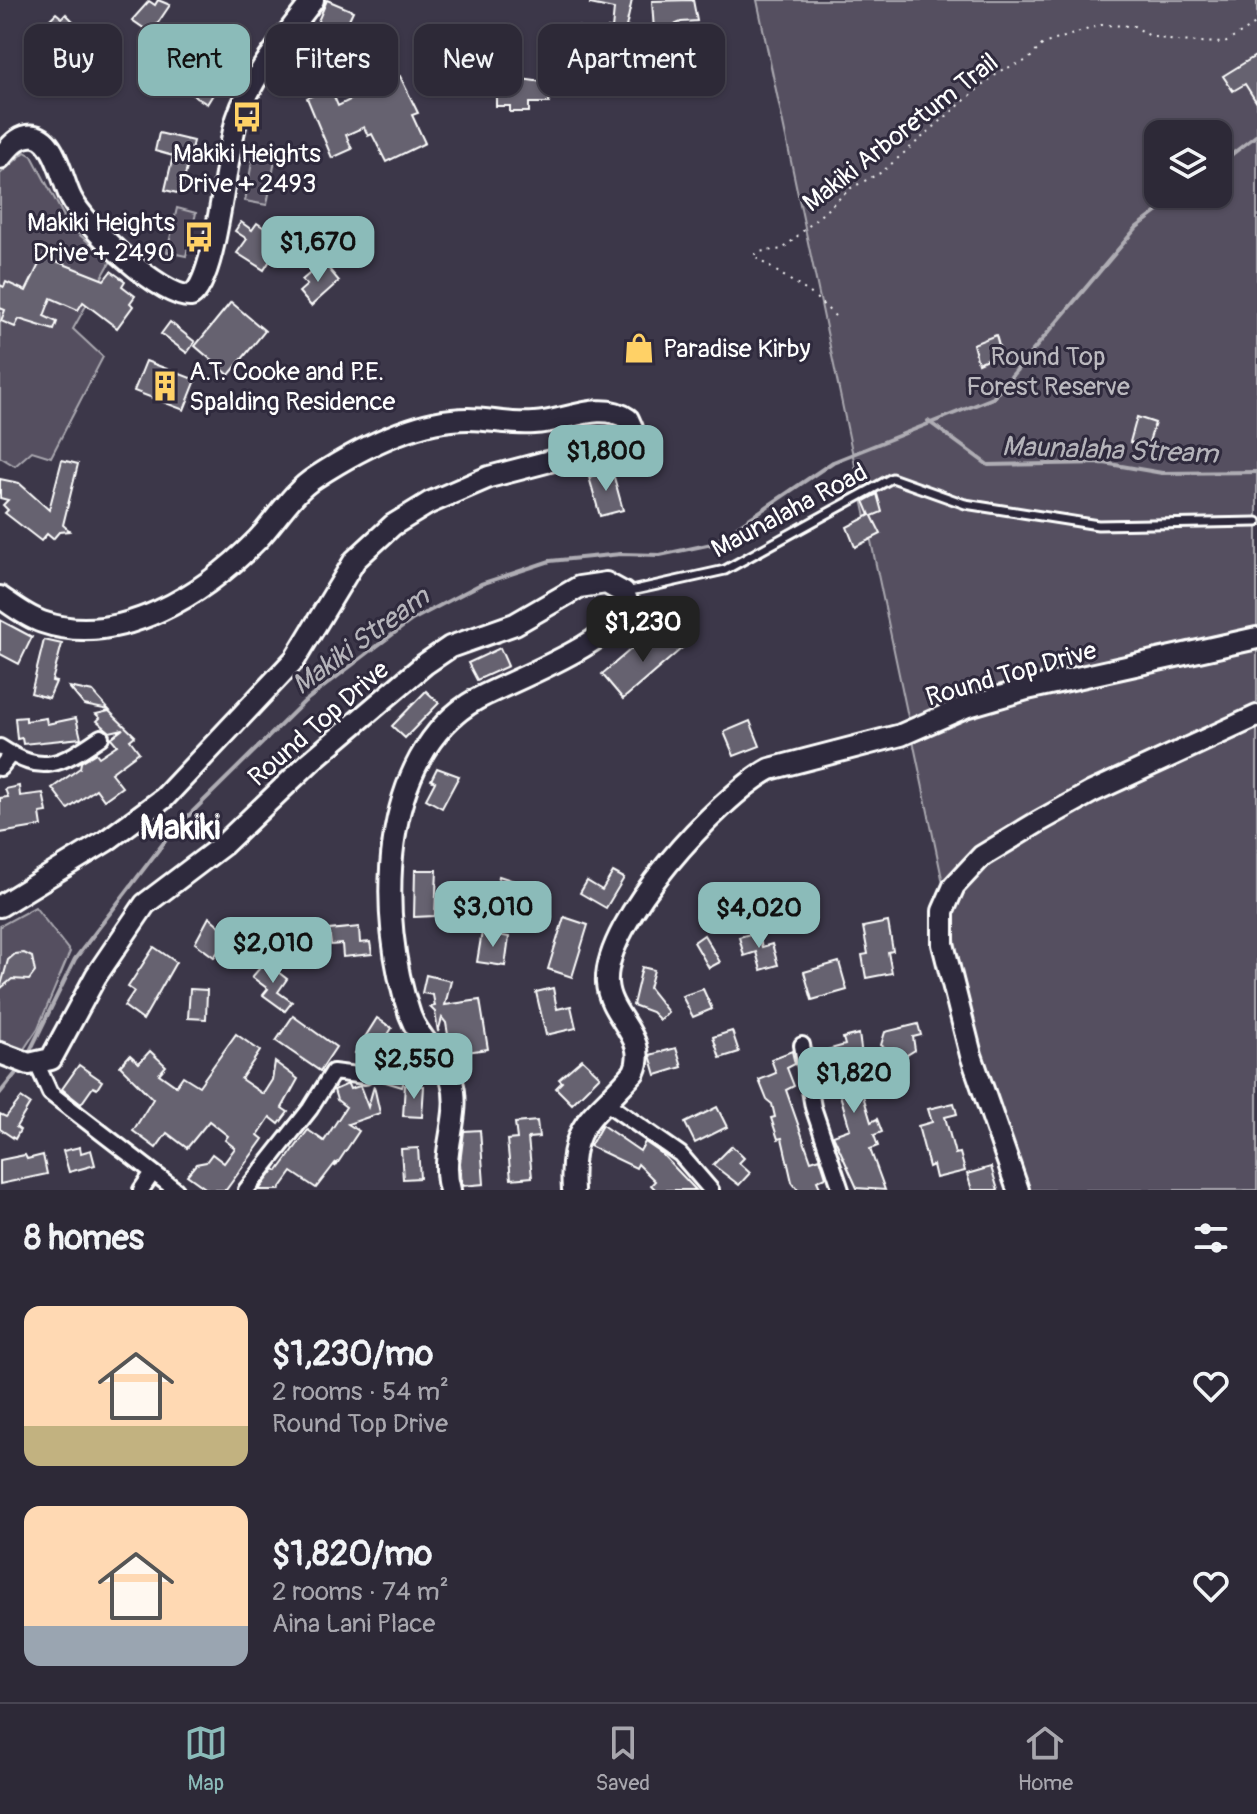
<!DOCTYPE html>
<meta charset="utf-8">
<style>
:root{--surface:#2d2937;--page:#35313f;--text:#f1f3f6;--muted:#a7a6ad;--line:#484552;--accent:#8bbbb9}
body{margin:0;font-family:Pangolin,sans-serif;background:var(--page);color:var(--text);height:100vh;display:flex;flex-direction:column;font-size:30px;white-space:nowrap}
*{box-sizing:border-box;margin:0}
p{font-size:26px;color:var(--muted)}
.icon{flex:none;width:44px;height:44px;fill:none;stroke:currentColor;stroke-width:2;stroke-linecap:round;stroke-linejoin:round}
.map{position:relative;height:1190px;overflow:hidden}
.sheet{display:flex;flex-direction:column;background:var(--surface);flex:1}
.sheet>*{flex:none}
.banner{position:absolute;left:24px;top:24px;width:800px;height:72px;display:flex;gap:16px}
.tools{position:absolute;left:1144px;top:120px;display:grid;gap:16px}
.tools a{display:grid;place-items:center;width:88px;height:88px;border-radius:16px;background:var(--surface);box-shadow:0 2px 6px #0004,0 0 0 2px var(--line);font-size:40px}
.price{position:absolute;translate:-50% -68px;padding:0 18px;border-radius:16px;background:var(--accent);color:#111;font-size:26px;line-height:52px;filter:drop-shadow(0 2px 4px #0008)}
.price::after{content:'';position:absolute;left:50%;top:48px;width:24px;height:18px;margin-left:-12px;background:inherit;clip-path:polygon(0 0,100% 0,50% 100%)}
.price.active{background:#222;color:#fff}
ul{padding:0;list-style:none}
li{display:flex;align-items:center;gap:24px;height:200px;padding:0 24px}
li span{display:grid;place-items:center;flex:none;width:224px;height:160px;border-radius:16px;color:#555}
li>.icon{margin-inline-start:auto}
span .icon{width:96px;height:96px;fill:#fffc;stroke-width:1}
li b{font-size:34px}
h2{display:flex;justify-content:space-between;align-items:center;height:96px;padding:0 24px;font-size:34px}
.tag{padding:0 28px;border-radius:16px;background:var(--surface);box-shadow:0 2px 6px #0004,0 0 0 2px var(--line);font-size:28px;line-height:72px}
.tag.active{background:var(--accent);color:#111}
.tab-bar{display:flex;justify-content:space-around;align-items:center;height:112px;border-top:2px solid var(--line);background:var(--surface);font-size:22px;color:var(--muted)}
.tab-bar a{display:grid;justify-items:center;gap:4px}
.tab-bar .active{color:var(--accent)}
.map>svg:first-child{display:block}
</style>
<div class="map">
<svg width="1257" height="1190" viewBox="0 0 1257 1190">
<rect width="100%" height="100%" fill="#3c3749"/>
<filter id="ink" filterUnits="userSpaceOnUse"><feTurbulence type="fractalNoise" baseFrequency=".0125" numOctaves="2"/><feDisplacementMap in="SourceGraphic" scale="16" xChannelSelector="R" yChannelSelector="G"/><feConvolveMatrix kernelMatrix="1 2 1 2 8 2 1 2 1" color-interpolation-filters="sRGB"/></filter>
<g filter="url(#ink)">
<!-- green -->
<g fill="#555060" stroke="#aaa8b0" stroke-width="2" fill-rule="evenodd">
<path d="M757 0H1257V1190H1023L971 1016ZM1158 134H1218V194H1158Z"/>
<polygon points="25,152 32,156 69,226 111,261 73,329 103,357 51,457 32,451 15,466 0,457 0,174"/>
<polygon points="253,156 275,160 267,205 245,201"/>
<polygon points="177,208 196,213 186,256 167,252"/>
<polygon points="35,907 70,952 38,1028 18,1058 0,1049 0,926"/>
</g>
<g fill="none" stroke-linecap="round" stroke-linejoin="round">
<!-- stream -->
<g stroke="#afadb4" stroke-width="4">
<polyline points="1218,165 1257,135"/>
<polyline points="928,421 988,465 1104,463 1162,473 1257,472"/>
<polyline points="27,1057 75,959 172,832 304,702 373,649 412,620 481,584 550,561 621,554 660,555 712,544 833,462 993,398 1137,227 1181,194"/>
<polyline points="0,1093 20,1068"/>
</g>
</g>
<!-- building -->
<g fill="#666270" stroke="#fff" stroke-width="2">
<polygon points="158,0 170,5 151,33 132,20 149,1 155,5"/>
<polygon points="327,0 353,11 342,34 337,32 332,44 312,35"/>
<polygon points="591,0 632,0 626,27 638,28 634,57 564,48 566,25 581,27 580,33 607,36 608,28 612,29 614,9 590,4"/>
<polygon points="693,0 697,21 681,22 674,25 675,29 654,31 652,1"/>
<polygon points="56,13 62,18 66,14 77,25 57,47 44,34 53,24 49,20"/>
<polygon points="190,49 212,62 208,75 220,83 207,104 181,87 183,84 176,80"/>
<polygon points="1257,55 1257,103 1245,84 1233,91 1223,76"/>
<polygon points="376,65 385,84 400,76 418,113 412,115 425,143 386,162 372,134 368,136 364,127 346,135 352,149 332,158 307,98 330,87 338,106 364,93 355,75"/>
<polygon points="507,77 550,83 549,103 529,103 529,112 510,112 510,106 496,106 496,82 507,82"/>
<polygon points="159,133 193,141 181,194 165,190 173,156 155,151"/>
<polygon points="241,222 252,230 257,223 281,239 285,232 312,250 305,261 291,252 281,254 276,251 264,270 237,253 247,239 235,231"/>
<polygon points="43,256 104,280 111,271 125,281 122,286 135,296 130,303 133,306 117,328 83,302 78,310 51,298 44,316 57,322 54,330 19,319 15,327 1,321 5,310 0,308 0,285 4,287 6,282 26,291"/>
<polygon points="323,262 339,281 311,306 299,292 307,285 302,280"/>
<polygon points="231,302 265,331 229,375 195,346"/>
<polygon points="170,322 195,342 187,353 161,334"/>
<polygon points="996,335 1001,353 978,363 973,344"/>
<polygon points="146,361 196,380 184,410 134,391"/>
<polygon points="1137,417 1155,423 1147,448 1130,442"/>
<polygon points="62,460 78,464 63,525 70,531 59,532 53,539 47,534 41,541 5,513 8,510 3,505 8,500 0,498 0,479 19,483 49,510"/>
<polygon points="612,470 623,510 600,516 589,477"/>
<polygon points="877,494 882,512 872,516 881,534 855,547 847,527 870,515 864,501"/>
<polygon points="0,620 32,637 19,664 0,654"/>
<polygon points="689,630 695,637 623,699 602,674 637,644 643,651 666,636 673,644"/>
<polygon points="44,640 62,644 52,681 56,682 49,698 31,693"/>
<polygon points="500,648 508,666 477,680 468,663"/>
<polygon points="69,687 93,692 109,710 84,705"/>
<polygon points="426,691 439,703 405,738 392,726"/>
<polygon points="109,711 135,736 130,740 139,752 111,773 122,787 104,800 96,789 68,809 52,788 80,768 81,762 96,753 99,757 117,745 111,738 123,729 110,732 97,721 100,718 96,714"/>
<polygon points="26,717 26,721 46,718 47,724 76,718 81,738 23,744 22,738 17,739 15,718"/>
<polygon points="750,721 760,746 734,756 724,732"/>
<polygon points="437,768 459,776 442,808 426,799 435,782 431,780"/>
<polygon points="19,786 20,796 43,793 47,812 40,813 42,826 0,833 0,798 8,797 5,789"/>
<polygon points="415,870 437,870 435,916 414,917"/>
<polygon points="613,872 624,878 606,908 580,893 587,881 602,890"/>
<polygon points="499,876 520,883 518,897 507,895 503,916 491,914"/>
<polygon points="209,917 234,938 225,952 220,949 214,957 195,943"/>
<polygon points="564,917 588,925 572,977 548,969"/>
<polygon points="888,922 893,951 888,952 892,973 866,978 862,955 868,954 863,927"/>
<polygon points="359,927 360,943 370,942 372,954 343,957 342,944 331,945 329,930"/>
<polygon points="482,932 509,937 505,966 477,962"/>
<polygon points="758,932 762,947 772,944 778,965 761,970 756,952 744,956 739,937"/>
<polygon points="704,935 720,962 709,968 694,942"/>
<polygon points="154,947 176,962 143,1020 124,1006 134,991 128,987"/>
<polygon points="15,954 24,953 32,957 35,972 29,980 12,979 0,989 8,960"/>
<polygon points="265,962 287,979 278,992 292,1002 285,1011 263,995 268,989 252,977"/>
<polygon points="839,962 847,990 812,1000 804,972"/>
<polygon points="642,967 654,970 649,988 668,1012 660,1020 652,1012 633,1005"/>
<polygon points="426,975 451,981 445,1005 480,1000 488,1049 459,1053 458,1045 450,1046 446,1023 442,1018 438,1032 435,1012 430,1007 435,1006 433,995 422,993"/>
<polygon points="553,988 557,1009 571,1006 576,1028 546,1035 536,992"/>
<polygon points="190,989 207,990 206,1019 188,1018"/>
<polygon points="703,989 712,1009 693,1017 682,996"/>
<polygon points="293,1016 336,1047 320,1071 276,1041"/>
<polygon points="377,1018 392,1028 371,1062 355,1053"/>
<polygon points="918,1024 921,1035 913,1037 915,1050 902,1058 881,1045 885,1032"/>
<polygon points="732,1031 739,1052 720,1058 713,1037"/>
<polygon points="236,1034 260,1051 241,1079 263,1094 272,1080 275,1062 298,1079 282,1108 288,1112 279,1124 270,1117 258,1135 263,1139 226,1190 208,1190 187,1175 196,1164 206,1162 212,1154 224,1163 235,1148 225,1140 228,1136 209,1121 187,1148 167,1133 156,1148 133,1131 153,1099 120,1066 130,1055 139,1063 150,1051 166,1066 159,1074 176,1086 183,1076 199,1086"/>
<polygon points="859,1034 863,1063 854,1066 871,1122 877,1119 882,1132 874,1135 878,1146 870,1149 885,1190 857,1188 833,1135 850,1129 833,1071 825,1073 820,1052 845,1045 843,1038"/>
<polygon points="676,1048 682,1067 656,1075 650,1055"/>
<polygon points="792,1051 795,1064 787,1068 794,1086 786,1090 811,1161 820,1158 826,1177 817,1181 821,1190 798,1190 792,1182 782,1138 778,1139 771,1118 775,1117 772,1104 767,1100 759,1080 776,1073 771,1059"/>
<polygon points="582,1059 600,1076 572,1104 556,1088 562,1082 559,1079"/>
<polygon points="381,1064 407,1072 402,1087 376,1079"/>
<polygon points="79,1065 102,1081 97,1089 93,1087 81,1104 62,1089"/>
<polygon points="348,1084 350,1089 360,1086 368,1107 374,1086 380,1113 348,1124 359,1131 335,1167 336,1162 316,1188 292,1172 279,1190 259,1190 275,1169 278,1171 308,1130 324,1141 346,1107 337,1100 334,1090"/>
<polygon points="405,1085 424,1086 422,1117 403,1116"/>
<polygon points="21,1098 30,1104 16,1127 20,1130 15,1139 0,1129 0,1114 6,1117"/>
<polygon points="954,1103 957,1114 945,1117 955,1154 960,1153 965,1171 936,1178 933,1165 929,1167 918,1126 932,1122 928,1109"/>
<polygon points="717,1107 727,1127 695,1143 685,1123"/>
<polygon points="537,1121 539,1137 528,1138 532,1177 511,1179 507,1140 517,1139 515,1123"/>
<polygon points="602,1125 640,1151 645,1142 661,1153 696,1190 656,1190 651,1185 655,1181 638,1164 636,1168 590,1146"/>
<polygon points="480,1130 484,1184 462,1186 460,1163 464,1131"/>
<polygon points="732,1146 744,1158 739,1163 750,1173 739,1185 713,1165"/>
<polygon points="80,1147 81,1153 91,1150 95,1165 69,1172 63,1151"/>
<polygon points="418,1148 420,1178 403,1179 401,1149"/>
<polygon points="25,1155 27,1159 43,1155 47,1174 0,1184 0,1160"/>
<polygon points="991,1167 998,1190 972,1190 967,1174"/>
</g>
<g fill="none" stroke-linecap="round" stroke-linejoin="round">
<!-- lane casing -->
<g stroke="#fff" stroke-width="13">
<polyline id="lane" points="626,592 725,570 892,478 965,504 1098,525 1257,522"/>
</g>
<!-- street casing -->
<g stroke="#fff" stroke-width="20">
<g id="street">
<path d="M0 747C44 776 60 765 101 737"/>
<polyline points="0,768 11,754"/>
<polyline points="802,1045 813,1107 841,1190"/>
<polyline points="37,1064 50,1093 176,1190"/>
<polyline points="605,1102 680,1154 711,1190"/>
<polyline points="141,1190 152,1174"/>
<polyline points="246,1190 310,1109 333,1072 365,1076"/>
</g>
</g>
<!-- secondary casing -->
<g stroke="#fff" stroke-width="26">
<g id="secondary">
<path d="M0 158C9 148 19 133 35 136 56 140 62 181 71 198 84 225 161 298 191 296 217 280 225 155 237 119 251 76 286 36 313 0"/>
<path d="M0 597C13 606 27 617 42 622 120 649 205 593 258 539 277 519 292 492 316 477 359 449 415 419 468 419 490 419 511 425 534 423 565 422 600 400 628 419L632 428 623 442 489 477 429 503 393 525 355 560 295 659 164 798 106 841 0 906"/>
<path d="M0 1053 29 1064 51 1059 96 976 145 904 223 845 311 761 425 664 450 647 515 624 579 587 606 583 624 593 628 603C618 642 512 680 477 699 377 755 377 920 410 1015 419 1041 444 1056 452 1082 462 1116 439 1154 450 1190"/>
<path d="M573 1190C568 1121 595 1118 634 1072 650 1038 609 1017 607 983 603 922 719 797 770 769L901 735 965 707 1027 689 1257 638"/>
<polyline points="1018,1190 971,1055 943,944 943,911 954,886 982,856 1038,822 1092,792 1257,716"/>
</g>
</g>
<!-- path -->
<polyline stroke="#fff" stroke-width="2" stroke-dasharray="2 6" stroke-linecap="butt" points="835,316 813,295 753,256 758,252 783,249 851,188 882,172 979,88 1002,70 1028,60 1043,44 1101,25 1134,26 1150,36 1175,41 1225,43 1257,23"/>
<!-- lane -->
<use href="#lane" stroke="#2f2a3d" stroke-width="7"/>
<!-- street -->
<use href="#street" stroke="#2f2a3d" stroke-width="14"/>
<!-- secondary -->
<use href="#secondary" stroke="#2f2a3d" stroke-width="20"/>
</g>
</g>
<!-- icons -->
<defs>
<g id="bus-bare" transform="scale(2.4)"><path d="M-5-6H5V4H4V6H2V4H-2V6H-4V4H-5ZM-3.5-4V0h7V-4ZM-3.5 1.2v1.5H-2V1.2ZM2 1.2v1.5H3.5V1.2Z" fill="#ffd166" stroke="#2f2a3d" stroke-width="2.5" paint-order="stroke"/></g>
<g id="shop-bare" transform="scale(2.4)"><path d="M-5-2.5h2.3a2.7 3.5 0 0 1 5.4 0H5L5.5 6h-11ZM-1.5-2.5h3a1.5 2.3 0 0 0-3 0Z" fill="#ffd166" stroke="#2f2a3d" stroke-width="2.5" paint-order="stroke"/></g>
<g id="building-bare" transform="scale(2.4)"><path d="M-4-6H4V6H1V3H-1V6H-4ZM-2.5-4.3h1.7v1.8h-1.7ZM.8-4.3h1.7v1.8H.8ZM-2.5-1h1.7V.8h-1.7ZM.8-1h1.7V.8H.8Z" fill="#ffd166" stroke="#2f2a3d" stroke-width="2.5" paint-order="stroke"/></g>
</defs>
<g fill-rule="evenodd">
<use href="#bus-bare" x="247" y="117"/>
<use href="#bus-bare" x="199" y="237"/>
<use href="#shop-bare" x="639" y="348"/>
<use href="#building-bare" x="165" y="386"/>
</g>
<g text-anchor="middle" stroke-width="6" stroke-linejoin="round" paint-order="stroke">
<!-- street labels -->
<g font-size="26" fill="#fff" stroke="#2f2a3d">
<text transform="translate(900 132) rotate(-38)" y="9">Makiki Arboretum Trail</text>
<text transform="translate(789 510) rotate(-28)" y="9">Maunalaha Road</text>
<text transform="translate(1011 673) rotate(-16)" y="9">Round Top Drive</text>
<text transform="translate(318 723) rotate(-41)" y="9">Round Top Drive</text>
</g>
<!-- poi labels -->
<g font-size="26" fill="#fff" stroke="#2f2a3d" text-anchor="start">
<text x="247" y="162" text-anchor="middle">Makiki Heights<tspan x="247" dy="30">Drive + 2493</tspan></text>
<text x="175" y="231" text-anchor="end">Makiki Heights<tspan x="175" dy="30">Drive + 2490</tspan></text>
<text x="663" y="357">Paradise Kirby</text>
<text x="189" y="380">A.T. Cooke and P.E.<tspan x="189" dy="30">Spalding Residence</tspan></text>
</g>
<!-- park labels -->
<g font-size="26" fill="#bbb9bf" stroke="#2f2a3d">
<text x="1048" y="365">Round Top<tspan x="1048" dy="30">Forest Reserve</tspan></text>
</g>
<!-- water labels -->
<g font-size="28" font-style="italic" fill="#b5b4ba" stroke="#2f2a3d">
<text transform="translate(1110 449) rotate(2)" y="10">Maunalaha Stream</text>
<text transform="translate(360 640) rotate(-36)" y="10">Makiki Stream</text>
</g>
<!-- district labels -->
<g font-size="34" font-weight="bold" fill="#fff" stroke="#2f2a3d">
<text x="180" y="839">Makiki</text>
</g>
</g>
</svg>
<div class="tools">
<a><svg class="icon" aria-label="layers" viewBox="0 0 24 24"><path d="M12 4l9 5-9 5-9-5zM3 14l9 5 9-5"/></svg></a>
</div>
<b class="price" style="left:318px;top:284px">$1,670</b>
<b class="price" style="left:606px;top:493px">$1,800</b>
<b class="price active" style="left:643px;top:664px">$1,230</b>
<b class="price" style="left:493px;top:949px">$3,010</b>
<b class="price" style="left:759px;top:950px">$4,020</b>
<b class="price" style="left:273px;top:985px">$2,010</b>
<b class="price" style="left:414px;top:1101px">$2,550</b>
<b class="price" style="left:854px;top:1115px">$1,820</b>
<div class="banner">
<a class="tag">Buy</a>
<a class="tag active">Rent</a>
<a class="tag">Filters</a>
<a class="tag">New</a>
<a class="tag">Apartment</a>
</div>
</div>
<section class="sheet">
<h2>8 homes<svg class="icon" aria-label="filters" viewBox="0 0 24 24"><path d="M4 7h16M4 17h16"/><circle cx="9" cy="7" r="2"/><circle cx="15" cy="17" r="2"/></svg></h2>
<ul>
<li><span style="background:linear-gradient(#ffd9b3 75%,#c2b280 0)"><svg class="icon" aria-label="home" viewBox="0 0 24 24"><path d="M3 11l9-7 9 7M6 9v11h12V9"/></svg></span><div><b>$1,230/mo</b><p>2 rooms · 54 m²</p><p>Round Top Drive</p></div><svg class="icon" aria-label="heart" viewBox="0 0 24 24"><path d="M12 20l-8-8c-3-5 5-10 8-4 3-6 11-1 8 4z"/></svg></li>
<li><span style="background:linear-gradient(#ffd9b3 75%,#9aa5b1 0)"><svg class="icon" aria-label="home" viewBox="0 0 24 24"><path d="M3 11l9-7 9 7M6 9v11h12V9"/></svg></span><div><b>$1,820/mo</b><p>2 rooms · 74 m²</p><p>Aina Lani Place</p></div><svg class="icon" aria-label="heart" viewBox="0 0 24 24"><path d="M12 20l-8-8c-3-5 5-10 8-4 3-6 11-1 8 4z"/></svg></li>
</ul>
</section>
<nav class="tab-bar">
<a class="active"><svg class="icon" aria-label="map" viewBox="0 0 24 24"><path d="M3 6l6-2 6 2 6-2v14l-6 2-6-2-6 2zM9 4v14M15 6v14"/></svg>Map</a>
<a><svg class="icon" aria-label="saved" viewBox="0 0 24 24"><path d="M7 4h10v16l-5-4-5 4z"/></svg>Saved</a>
<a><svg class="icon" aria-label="home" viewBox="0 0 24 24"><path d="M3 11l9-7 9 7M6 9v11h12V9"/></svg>Home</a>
</nav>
